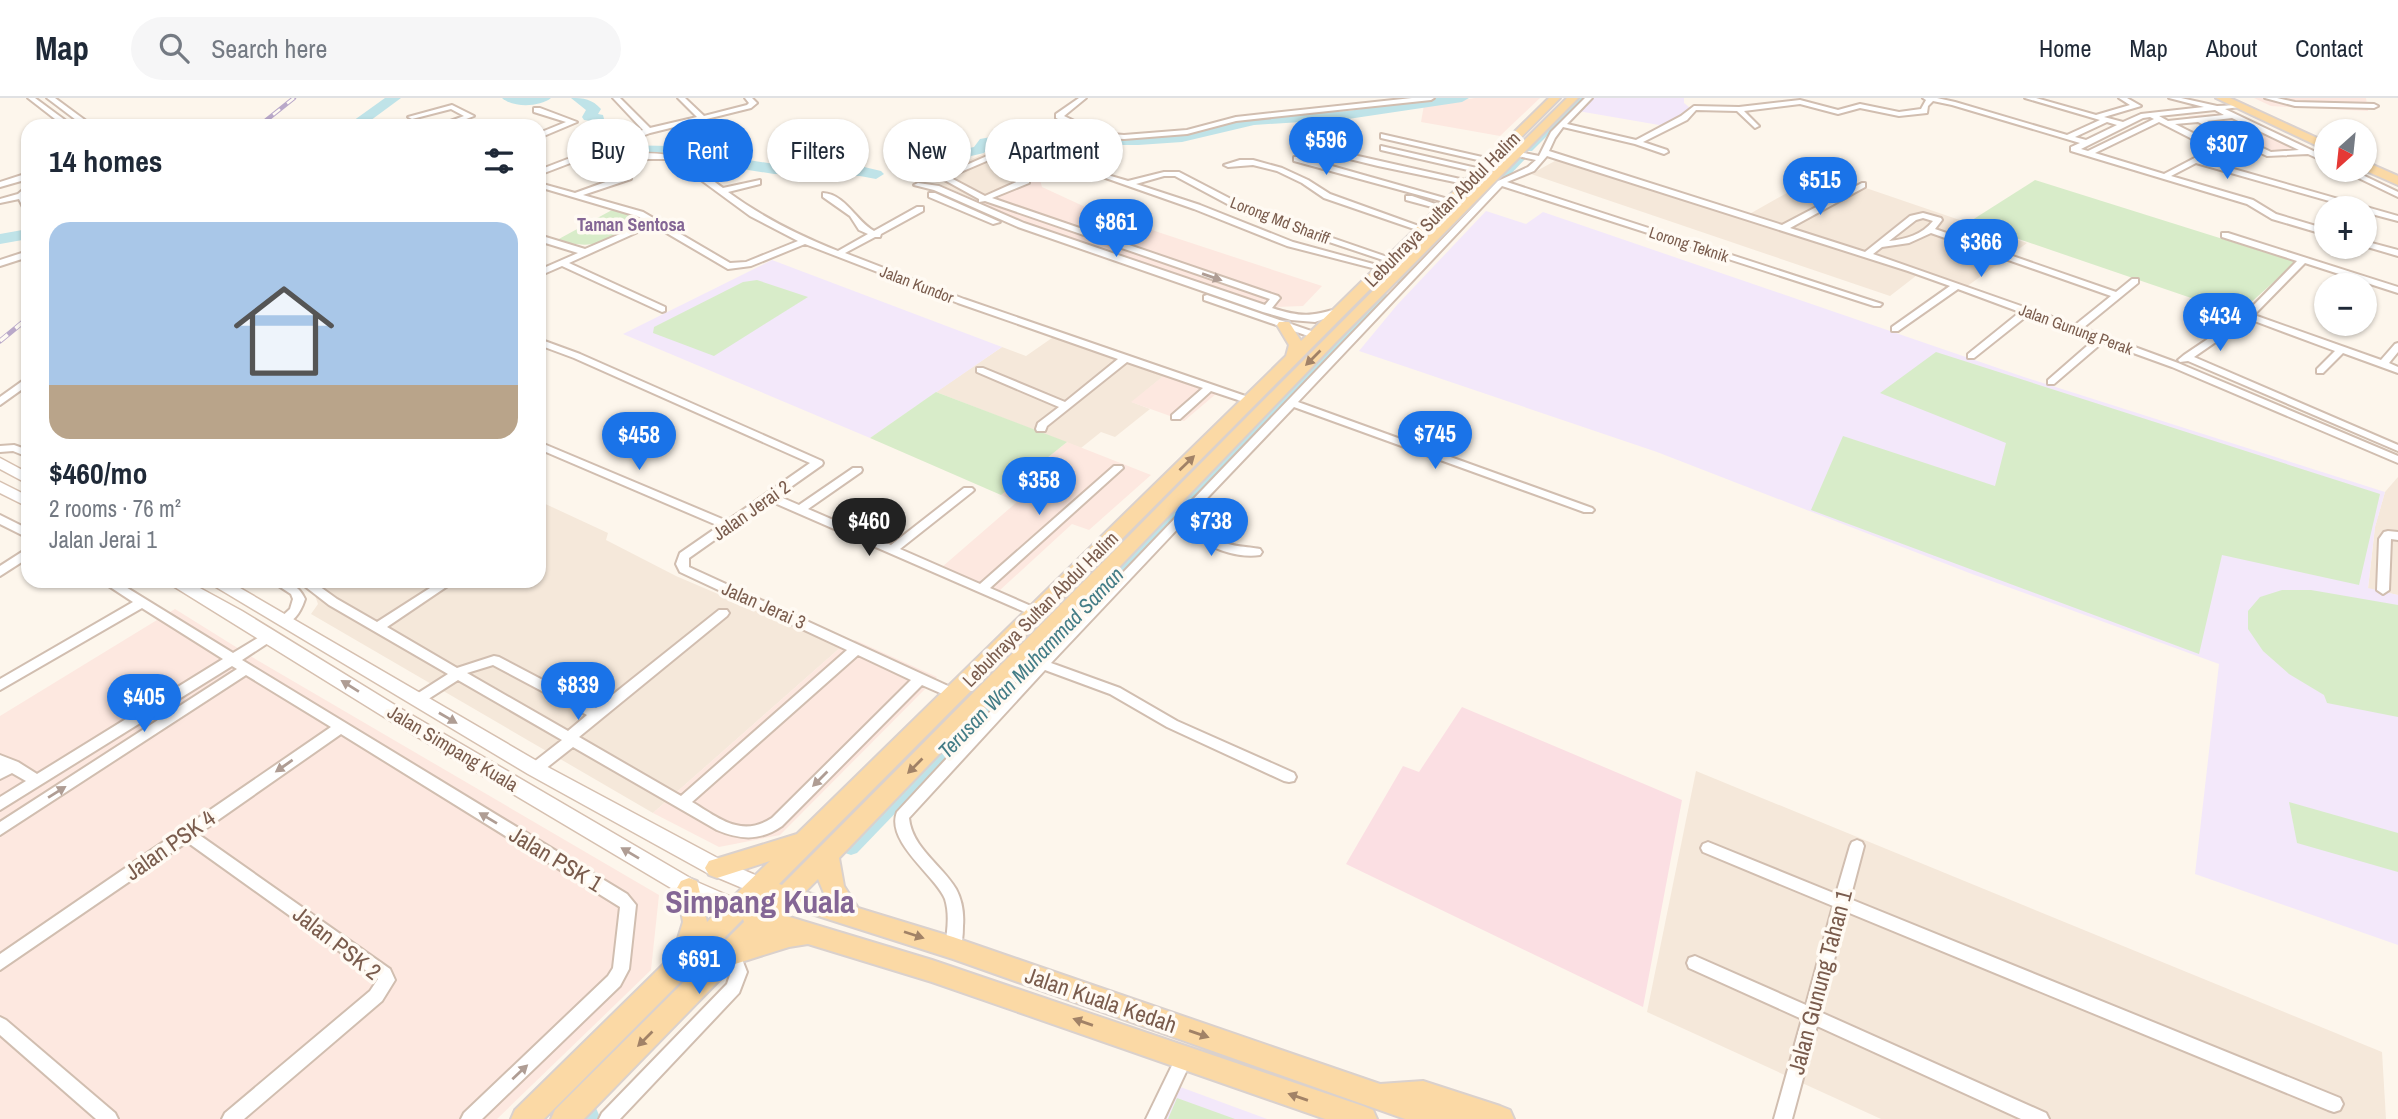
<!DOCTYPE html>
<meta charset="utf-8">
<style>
:root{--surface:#fff;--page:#f6f6f7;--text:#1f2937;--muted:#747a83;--line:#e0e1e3;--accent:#1a73e8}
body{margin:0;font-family:"Archivo Narrow",sans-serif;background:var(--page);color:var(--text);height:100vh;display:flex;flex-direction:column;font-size:26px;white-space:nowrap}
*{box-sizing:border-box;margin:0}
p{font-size:23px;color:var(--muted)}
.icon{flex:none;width:38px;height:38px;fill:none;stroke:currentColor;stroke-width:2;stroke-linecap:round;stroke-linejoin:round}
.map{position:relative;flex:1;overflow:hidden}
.side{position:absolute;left:21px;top:21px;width:525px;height:469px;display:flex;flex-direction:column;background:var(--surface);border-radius:21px;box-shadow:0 2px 5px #0004}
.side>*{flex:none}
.guide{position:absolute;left:567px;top:21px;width:665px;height:63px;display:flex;gap:14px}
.needle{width:46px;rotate:207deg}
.fabs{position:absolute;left:2314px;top:21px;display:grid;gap:14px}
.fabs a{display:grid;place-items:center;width:63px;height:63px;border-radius:50%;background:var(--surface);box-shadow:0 2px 5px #0004;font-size:35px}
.price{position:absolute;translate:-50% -60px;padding:0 16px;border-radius:24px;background:var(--accent);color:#fff;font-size:23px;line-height:46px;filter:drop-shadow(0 2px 4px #0008)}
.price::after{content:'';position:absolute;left:50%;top:42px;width:21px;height:16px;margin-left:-10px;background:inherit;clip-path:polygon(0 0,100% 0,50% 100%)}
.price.selected{background:#222;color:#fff}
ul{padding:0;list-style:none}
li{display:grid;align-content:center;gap:14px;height:371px;padding:0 28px}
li+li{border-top:2px solid var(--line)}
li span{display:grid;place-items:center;height:217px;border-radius:21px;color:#555}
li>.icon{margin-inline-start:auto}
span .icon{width:126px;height:126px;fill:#fffc;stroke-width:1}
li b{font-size:30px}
h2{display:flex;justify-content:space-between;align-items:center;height:84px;padding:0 28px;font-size:30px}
.chip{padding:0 24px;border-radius:32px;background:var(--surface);box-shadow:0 2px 5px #0004;font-size:24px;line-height:63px}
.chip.selected{background:var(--accent);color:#fff}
header{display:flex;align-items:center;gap:42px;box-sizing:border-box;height:98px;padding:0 35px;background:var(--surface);border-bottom:2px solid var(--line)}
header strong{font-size:33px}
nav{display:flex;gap:38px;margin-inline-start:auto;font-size:24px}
.search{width:490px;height:63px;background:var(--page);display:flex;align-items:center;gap:18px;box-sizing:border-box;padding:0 24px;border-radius:38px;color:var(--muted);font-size:26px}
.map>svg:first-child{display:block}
</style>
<header>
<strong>Map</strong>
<div class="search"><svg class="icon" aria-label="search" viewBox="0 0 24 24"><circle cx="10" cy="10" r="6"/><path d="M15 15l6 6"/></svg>Search here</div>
<nav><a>Home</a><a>Map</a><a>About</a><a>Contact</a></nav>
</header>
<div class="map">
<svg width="2398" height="1021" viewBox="0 0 2398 1021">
<rect width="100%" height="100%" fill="#fdf6ec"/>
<!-- residential -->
<g fill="#f5e8da">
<polygon points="1030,49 1036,53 1038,75 975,102 928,81 989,53"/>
<polygon points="1564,58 1746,118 1822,75 2027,145 1966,189 1921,174 1890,198 1531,76"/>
<polygon points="1062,233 1172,271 1132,304 1150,311 1115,339 1101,334 1081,350 936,294 1002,249 1026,258"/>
<polygon points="2398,379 2398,497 2368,491 2375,429 2385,394"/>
<polygon points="539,403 608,435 606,442 676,478 841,549 653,715 311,516 318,506 313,492 297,483 539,483"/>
<polygon points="1696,673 2382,954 2386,1021 1881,1021 1647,914"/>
</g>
<!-- commercial -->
<g fill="#fde8e0">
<polygon points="1475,0 1540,0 1500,38 1421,24 1424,7"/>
<polygon points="2254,0 2366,0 2368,13 2271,8"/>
<polygon points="2234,14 2317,55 2268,59 2188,18"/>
<polygon points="1038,75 1042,89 1094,113 1322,188 1303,208 1276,209 1256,206 1027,125 975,102"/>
<polygon points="1172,271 1224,289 1184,323 1131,304"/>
<polygon points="1067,344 1151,377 1089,432 1072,426 999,493 942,469 1017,404 1001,397"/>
<polygon points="175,511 252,559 659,797 651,872 497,1021 0,1021 0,618"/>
<polygon points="855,542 937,579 780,737 719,749 653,715 841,549"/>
</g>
<!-- education -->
<g fill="#f3e8fa">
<polygon points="1594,0 1684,0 1684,5 1690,10 1675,24 1659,27 1578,13"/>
<polygon points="1486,113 1526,126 1543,114 2024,279 2385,394 2375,429 2368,490 2398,497 2398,847 2195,776 2219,566 1972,476 1657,354 1359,253 1397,207"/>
<polygon points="772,162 1002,249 870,340 623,236"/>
<polygon points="1175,987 1267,1021 1160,1021"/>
</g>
<!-- medical -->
<polygon fill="#fbdfe3" points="1462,609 1682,702 1643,909 1346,766 1403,668 1419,674"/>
<!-- green -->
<g fill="#d8ecc9">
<polygon points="2035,82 2296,164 2238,216 1969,124"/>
<path d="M612 112 634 118 640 127C604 143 596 153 557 142Z"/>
<polygon points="757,182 808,199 714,258 653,235 654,229 743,184"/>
<polygon points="1936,254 2380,396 2359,487 2222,457 2199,556 1811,412 1843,338 1995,388 2006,345 1880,295"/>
<polygon points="936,294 1067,344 1001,397 870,340"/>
<polygon points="2282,492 2311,492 2398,507 2398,619 2327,605 2324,597 2289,576 2263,553 2248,531 2248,513 2260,499"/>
<polygon points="2289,704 2398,735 2398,774 2297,745"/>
<polygon points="1177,1000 1235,1021 1168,1021"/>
</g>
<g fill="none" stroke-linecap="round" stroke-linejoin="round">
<!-- canal -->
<g fill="#bfe3e8" fill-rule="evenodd">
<polygon points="1576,0 1585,0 1532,53 1526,53 1526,49"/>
<polygon points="1519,58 1526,60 1491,97 1485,97 1485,93"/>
<polygon points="1436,143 1444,145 1405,185 1397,185 1397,181"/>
<polygon points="1386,196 1391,199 1390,201 857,755 851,757 845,755 843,750 845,745 1382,197"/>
<polygon points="589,1007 596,1010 599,1017 597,1021 575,1021 582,1010"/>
</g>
<!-- river -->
<g fill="#bfe3e8" fill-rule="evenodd">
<polygon points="385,0 401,0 363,28 346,28"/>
<path d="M502 0H551C540 9 513 10 502 0Z"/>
<path d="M571 0C584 0 592 1 601 11L598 16 603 17 605 25 618 31 611 39 595 44 606 45 608 48 606 51 578 53 571 49 573 42 601 32 593 30 591 23 584 22 582 19 586 12Z"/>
<polygon points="1434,0 1469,0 1462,4 1348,21 1254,27 1182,44 1138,47 991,47 984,55 971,58 968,64 963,66 912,71 904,66 912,61 956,57 959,52 974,49 980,41 991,39 1138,39 1182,36 1254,19 1348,13"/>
<polygon points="616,47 671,48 708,60 723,58 774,66 860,68 881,73 884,76 876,81 860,78 774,76 723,68 707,70 669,57 611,54 609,51 611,48"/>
<polygon points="28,131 28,141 0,146 0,136"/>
</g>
<!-- minor casing -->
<g stroke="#d1beb0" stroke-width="4">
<g id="minor">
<polygon points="28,0 35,0 73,28 64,28"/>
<polygon points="47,0 55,0 93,28 84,28"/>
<path d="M613 0H620L650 30 697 19 678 0H685L704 18 747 7 749 5 745 0H752L757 5 751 10 650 35 601 54C623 58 645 53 667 57 687 60 706 78 723 90L760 82V86L728 94C762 119 798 137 838 153L868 136 859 132 850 118 823 99V95C845 96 857 124 874 133L917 109H923V113L881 136 880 139H875L845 155 964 201 1254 301 1255 303 1250 306 1211 293 1180 321H1172V317L1203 290 1127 264 1047 328 1045 333H1037L1036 331 1038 325 1059 309 977 274V270H983L1065 304 1118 261 958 205 805 146 751 168 728 171 653 127 569 165 665 209V213L662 214 562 168 539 178V172L578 155 539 143V137L585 151 648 124 637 118 539 89V85L575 95 625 77H631V81L583 97 643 114 730 165 746 164 798 143 750 118 686 71 666 61H617L594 56 539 77V72L643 32Z"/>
<polygon points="1079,0 1086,0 1064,18 1099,35 1124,37 1187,32 1236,19 1412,0 1434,0 1431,2 1236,23 1187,36 1124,41 1094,39 1056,20 1056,16"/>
<path d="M1585 0H1592L1567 26 1636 42 1681 18 1694 8 1739 9 1800 2 1838 12 1860 6 1899 14 1921 11 1926 2 1923 0H1937L1955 4 2067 37 2100 22 2025 0H2036L2096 17 2130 7 2119 0H2127L2141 8 2104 19 2123 24 2141 16 2204 9 2169 0H2181L2217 8 2239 7V9L2225 11 2326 59V64L2308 56 2267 58 2198 24 2175 26 2217 47V55L2202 62 2398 118V123L2364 114V110H2354L2196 65 2171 78 2253 102 2276 116 2326 131V136H2323L2272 121 2247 106 2071 53V49L2080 45 1952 7 1933 3 1928 8 1927 15 1899 18 1860 10 1838 16 1800 6 1744 13 1759 28 1755 30 1737 13 1696 12 1687 22 1643 44 1667 52 1668 54 1664 56 1635 46 1563 29 1555 40 1549 53 1782 127 1862 85H1865V89L1790 130 1865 154 1910 118 1923 115 1941 120 1942 122 1935 131 2116 194 2132 181H2138V185L2083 230 2178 265 2398 358V365L2172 269 2103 244 2054 286H2048V282L2095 241 2028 217 1974 260H1968V256L2020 214 1958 191 1898 233H1892V229L1950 188 1908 173 1547 58 1534 73 1507 84 1882 206 1880 208H1874L1502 88 1298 304 1592 410 1594 412 1592 414H1584L1294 309 1190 418C1200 423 1202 431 1211 437 1225 449 1243 448 1260 451L1262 454 1260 457C1242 460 1214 453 1200 440 1194 435 1192 428 1184 424L1051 565 1120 590 1177 623 1294 675 1296 679 1294 683 1289 684 1284 683 1167 629 1110 596 1045 572 909 720C912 750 942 767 956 791 962 802 964 816 963 828 963 837 962 847 959 855L953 857 947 855 945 850C947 834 950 817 945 801 937 779 885 744 897 714L1001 602 1498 83 1528 69 1536 62 1499 54V50L1539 58 1551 34ZM2215 12 2224 17 2168 23 2159 18ZM2150 19 2154 21 2088 53 2081 51 2143 20ZM2232 20 2299 52 2271 54 2207 23ZM2107 24 2117 27 2086 42 2075 39ZM2159 24 2210 50V52L2164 76 2095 55ZM1923 120 1933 123C1922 137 1906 141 1889 143L1916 122ZM1931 135 2111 198 2075 227 1873 156 1882 149 1909 145Z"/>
<polygon points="2265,0 2277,0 2295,4 2374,6 2378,8 2374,10 2295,8"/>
<polygon points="452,7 474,18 448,28 437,28 464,18 451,11 412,21 408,19"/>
<polygon points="534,10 540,10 577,24 539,40 539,35 566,24 534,14"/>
<polygon points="1381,36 1491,61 1495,63 1491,65 1381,40"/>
<polygon points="1309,47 1469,83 1473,85 1469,87 1378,68 1309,51"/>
<polygon points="1381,48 1481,71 1485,73 1481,75 1381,52"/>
<path d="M1003 51 1010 53 949 79 985 98 1023 81H1029V85L992 100 1278 198 1280 200 1272 210C1303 220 1311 218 1341 210L1346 213 1315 224 1291 222 1263 214 1018 129 934 92 914 87 918 85 939 88 1024 125 1265 207 1270 201 985 103 979 104V101L939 79Z"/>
<polygon points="1294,59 1300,59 1455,103 1448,105 1294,63"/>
<polygon points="1240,62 1253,62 1282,70 1308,82 1330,96 1427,131 1420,133 1324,100 1302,85 1277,73 1253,67 1228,69 1224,67"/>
<polygon points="2342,72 2352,72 2398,94 2398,99"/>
<polygon points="1164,74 1179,74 1254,113 1396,162 1389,164 1248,117 1175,78 1164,78 1136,86 1200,107 1293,144 1388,170 1384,173 1287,148 1194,111 1100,78 1104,76 1128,83"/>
<polygon points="25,76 28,76 28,81 0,89 0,84"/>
<polygon points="25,90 28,90 28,96 25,98 28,104 28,113 25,113 19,101 0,105 0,101 18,96"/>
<polygon points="929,95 935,95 1000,124 993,126 929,99"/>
<polygon points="1406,98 1412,98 1447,110 1443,112 1406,102"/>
<polygon points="2222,135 2228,135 2398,189 2398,195 2305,165 2254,217 2381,262 2395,246 2398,245 2398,254 2389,265 2398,269 2398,275 2343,255 2323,275 2317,275 2317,271 2335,253 2249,221 2194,259 2398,347 2398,353 2188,263 2180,264 2178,262 2184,257 2245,216 2297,163 2222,139"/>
<polygon points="2364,143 2398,152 2398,158 2364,148"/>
<polygon points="28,153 28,159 0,168 0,162"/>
<polygon points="1207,197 1317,235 1319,237 1317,239 1311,239 1204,202 1204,198"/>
<path d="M539 241 580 256 822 363 823 365 822 367 778 398 799 407 853 370H861L862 372 861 374 808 411 891 447 964 390H972L974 392 972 394 900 451 980 486 1114 368H1122L1123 370 990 490 1038 511 1040 514 1038 517 1034 518 770 403 689 460V469L959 593 961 596 959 599 954 601 922 587 782 728C760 743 741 742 717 732L573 649 540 675 535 676 530 675 528 671 530 667 562 642 458 582 422 605H412L410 602 412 599 448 576 329 507 298 483H312L337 501 377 524 441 483H455L387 529 457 570 494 558 499 559 596 610 719 512H727L729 515 727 518 579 639 681 698 847 552 680 474 676 466 680 455 719 428 539 351V344L727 423 810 365 574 260 539 247ZM858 557 911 582 772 720C741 740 719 720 692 704ZM493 567 587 617 568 633 467 575Z"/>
<polygon points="28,279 28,287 0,307 0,299"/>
<polygon points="14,347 28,352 28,359 13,353 0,354 0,348"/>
<polygon points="0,417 28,431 28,440 0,426"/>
<polygon points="2388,433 2398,434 2398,442 2391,441 2389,492 2383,496 2377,492 2379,441 2384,434"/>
<polygon points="28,450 28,460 0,478 0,468"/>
<polygon points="101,483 116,483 233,555 266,535 274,535 276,538 274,541 242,562 627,796 636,807 629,871 620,888 482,1021 461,1021 464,1015 608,878 613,870 620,809 341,636 198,736 390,871 395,882 382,903 244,1021 222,1021 225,1015 370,893 378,881 187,744 0,872 0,856 331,629 246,577 0,737 0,724 237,571 232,568 0,712 0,699 26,683 12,675 0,681 0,657 18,664 37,676 223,561 142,510 0,592 0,581 133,504"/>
<path d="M271 483C287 483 298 486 305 501 301 513 294 527 280 525L278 522 290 511 293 501 291 496Z"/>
<polygon points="1857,742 1862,744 1864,748 1850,801 2340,1000 2343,1006 2340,1012 2334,1014 2328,1012 1847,814 1820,914 2046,1015 2049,1021 2021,1021 1817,928 1792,1021 1774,1021 1802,921 1689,870 1687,865 1689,860 1695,858 1806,907 1833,808 1703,754 1701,750 1703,746 1708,744 1713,746 1836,796 1850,748 1852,744"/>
<polygon points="728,851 740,856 747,874 739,895 620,1021 599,1021 602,1015 727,886 731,874 728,866 722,863 720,858 722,853"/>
<polygon points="0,919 6,922 115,1015 118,1021 96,1021 0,937"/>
<polygon points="1185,951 1191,953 1193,959 1164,1021 1146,1021 1179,953"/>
</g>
</g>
<!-- secondary casing -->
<g stroke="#d6c0b0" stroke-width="3">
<g id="secondary">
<polygon points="0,360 28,375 28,386 0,371"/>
<polygon points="0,384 28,398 28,409 0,395"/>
<polygon points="165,483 187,483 242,513 403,612 697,784 745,805 748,812 745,819 737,821 729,819 681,796 389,622"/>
<polygon points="206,483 228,483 542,666 725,764 767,782 770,788 767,794 759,797 709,776 528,676"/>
</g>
</g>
<!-- primary casing -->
<g stroke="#dad1cd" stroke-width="4">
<g id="primary">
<path d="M1549 0H1560L779 786 782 787C1044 525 1303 260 1567 0H1578L1335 245 839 760 844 788 858 810 953 839 1380 986 1423 983 1500 1008 1510 1012 1514 1021H1405L953 861 790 809 783 817 932 862 1363 1008 1373 1012 1377 1021H1325L932 884 808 846 789 849 735 866 584 1021H551L555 1012 744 824 743 821 544 1021H511L515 1012 673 857 683 824 677 790 681 783 689 780 697 783 707 824 770 763 717 780 709 777 705 770 709 763 797 736 1286 258 1289 247 1277 227 1279 224H1289L1301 243ZM818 781 826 800 805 794ZM766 798 768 800 758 810 755 809Z"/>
<polygon points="2216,0 2230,0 2326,44 2326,52"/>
<polygon points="2364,63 2398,78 2398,87 2364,72"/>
</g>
</g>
<!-- minor -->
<use href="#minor" fill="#fff" fill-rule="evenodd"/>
<!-- secondary -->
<use href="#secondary" fill="#fff" fill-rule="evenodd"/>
<!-- primary -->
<use href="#primary" fill="#fbd9a5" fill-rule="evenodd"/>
<!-- rail-far1 casing -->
<g stroke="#b9a8c9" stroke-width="4.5">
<polyline id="rail-far1" points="259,28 294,0"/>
</g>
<!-- rail casing -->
<g stroke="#b9a8c9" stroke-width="5">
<polyline id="rail" points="0,243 28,220"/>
</g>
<!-- rail-far1 -->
<use href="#rail-far1" stroke="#fffaf3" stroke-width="2.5" stroke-dasharray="9" stroke-linecap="butt"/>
<!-- rail -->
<use href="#rail" stroke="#fffaf3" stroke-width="3.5" stroke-dasharray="10" stroke-linecap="butt"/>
</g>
<!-- one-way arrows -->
<defs><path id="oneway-solid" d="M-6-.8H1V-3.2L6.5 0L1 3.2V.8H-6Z" transform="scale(1.75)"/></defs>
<g fill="#af9d94">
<use href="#oneway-solid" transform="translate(1212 179) rotate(19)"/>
<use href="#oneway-solid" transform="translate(350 588) rotate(-148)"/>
<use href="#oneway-solid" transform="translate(448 620) rotate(30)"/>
<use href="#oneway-solid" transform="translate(284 668) rotate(145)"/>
<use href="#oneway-solid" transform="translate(820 681) rotate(135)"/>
<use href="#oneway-solid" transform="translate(57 694) rotate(-32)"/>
<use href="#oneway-solid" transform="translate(488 720) rotate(-149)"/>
<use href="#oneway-solid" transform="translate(630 755) rotate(-149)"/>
<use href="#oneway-solid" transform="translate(520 974) rotate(-43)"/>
</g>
<g fill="#a18267">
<use href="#oneway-solid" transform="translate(1313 260) rotate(135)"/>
<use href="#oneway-solid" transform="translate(1187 365) rotate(-44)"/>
<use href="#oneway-solid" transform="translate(915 668) rotate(135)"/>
<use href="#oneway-solid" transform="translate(914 837) rotate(18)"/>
<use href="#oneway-solid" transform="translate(1083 924) rotate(-161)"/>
<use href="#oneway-solid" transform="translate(1199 936) rotate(19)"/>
<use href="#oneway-solid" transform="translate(645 941) rotate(135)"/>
<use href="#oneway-solid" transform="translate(1298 999) rotate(-161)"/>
</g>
<g text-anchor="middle" stroke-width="7" stroke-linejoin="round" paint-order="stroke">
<!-- far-street labels -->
<g font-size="16" fill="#7a5c4d" stroke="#fffaf3">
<text transform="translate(1280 122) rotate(21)" y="6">Lorong Md Shariff</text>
<text transform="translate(1689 146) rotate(18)" y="6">Lorong Teknik</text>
<text transform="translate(917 186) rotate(21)" y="6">Jalan Kundor</text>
<text transform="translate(2076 231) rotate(20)" y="6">Jalan Gunung Perak</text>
</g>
<!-- far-neighbourhood labels -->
<g font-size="18" font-weight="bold" fill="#846695" stroke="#fffaf3">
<text x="631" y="133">Taman Sentosa</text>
</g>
<!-- street labels -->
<g font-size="19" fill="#7a5c4d" stroke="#fffaf3">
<text transform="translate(1442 111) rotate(-45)" y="7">Lebuhraya Sultan Abdul Halim</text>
<text transform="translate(751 412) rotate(-35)" y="7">Jalan Jerai 2</text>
<text transform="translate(764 507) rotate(24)" y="7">Jalan Jerai 3</text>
<text transform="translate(1040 511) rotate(-45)" y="7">Lebuhraya Sultan Abdul Halim</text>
<text transform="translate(453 650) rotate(31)" y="7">Jalan Simpang Kuala</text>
</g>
<!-- water labels -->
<g font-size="21" font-style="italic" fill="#437c86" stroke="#fffaf3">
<text transform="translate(1031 565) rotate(-46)" y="7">Terusan Wan Muhammad Saman</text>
</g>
<!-- near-street labels -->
<g font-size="23" fill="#7a5c4d" stroke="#fffaf3">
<text transform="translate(170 747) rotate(-35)" y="8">Jalan PSK 4</text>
<text transform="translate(556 761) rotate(31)" y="8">Jalan PSK 1</text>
<text transform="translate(337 845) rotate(38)" y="8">Jalan PSK 2</text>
<text transform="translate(1820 884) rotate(-75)" y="8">Jalan Gunung Tahan 1</text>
<text transform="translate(1101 902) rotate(19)" y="8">Jalan Kuala Kedah</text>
</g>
<!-- near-district labels -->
<g font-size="32" font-weight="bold" fill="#846695" stroke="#fffaf3">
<text x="760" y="815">Simpang Kuala</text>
</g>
</g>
</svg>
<div class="fabs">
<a><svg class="needle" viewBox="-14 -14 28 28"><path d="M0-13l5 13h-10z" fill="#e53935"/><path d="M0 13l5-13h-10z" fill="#747a83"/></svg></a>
<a>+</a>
<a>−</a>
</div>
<b class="price" style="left:1326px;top:79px">$596</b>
<b class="price" style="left:2227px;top:83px">$307</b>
<b class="price" style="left:1820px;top:119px">$515</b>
<b class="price" style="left:1116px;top:161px">$861</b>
<b class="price" style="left:1981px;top:181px">$366</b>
<b class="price" style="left:2220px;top:255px">$434</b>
<b class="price" style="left:1435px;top:373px">$745</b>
<b class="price" style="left:639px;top:374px">$458</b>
<b class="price" style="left:1039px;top:419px">$358</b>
<b class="price selected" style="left:869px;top:460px">$460</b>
<b class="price" style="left:1211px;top:460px">$738</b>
<b class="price" style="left:578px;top:624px">$839</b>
<b class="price" style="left:144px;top:636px">$405</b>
<b class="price" style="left:699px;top:898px">$691</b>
<div class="guide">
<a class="chip">Buy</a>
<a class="chip selected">Rent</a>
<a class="chip">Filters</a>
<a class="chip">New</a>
<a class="chip">Apartment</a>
</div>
<section class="side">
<h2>14 homes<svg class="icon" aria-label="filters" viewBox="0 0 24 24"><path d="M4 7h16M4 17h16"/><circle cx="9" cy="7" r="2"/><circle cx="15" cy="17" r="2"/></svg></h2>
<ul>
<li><span style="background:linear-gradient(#a9c7e8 75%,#b9a48a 0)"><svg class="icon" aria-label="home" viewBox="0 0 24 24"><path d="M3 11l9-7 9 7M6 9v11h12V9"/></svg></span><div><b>$460/mo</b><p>2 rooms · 76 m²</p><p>Jalan Jerai 1</p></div></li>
</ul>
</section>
</div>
